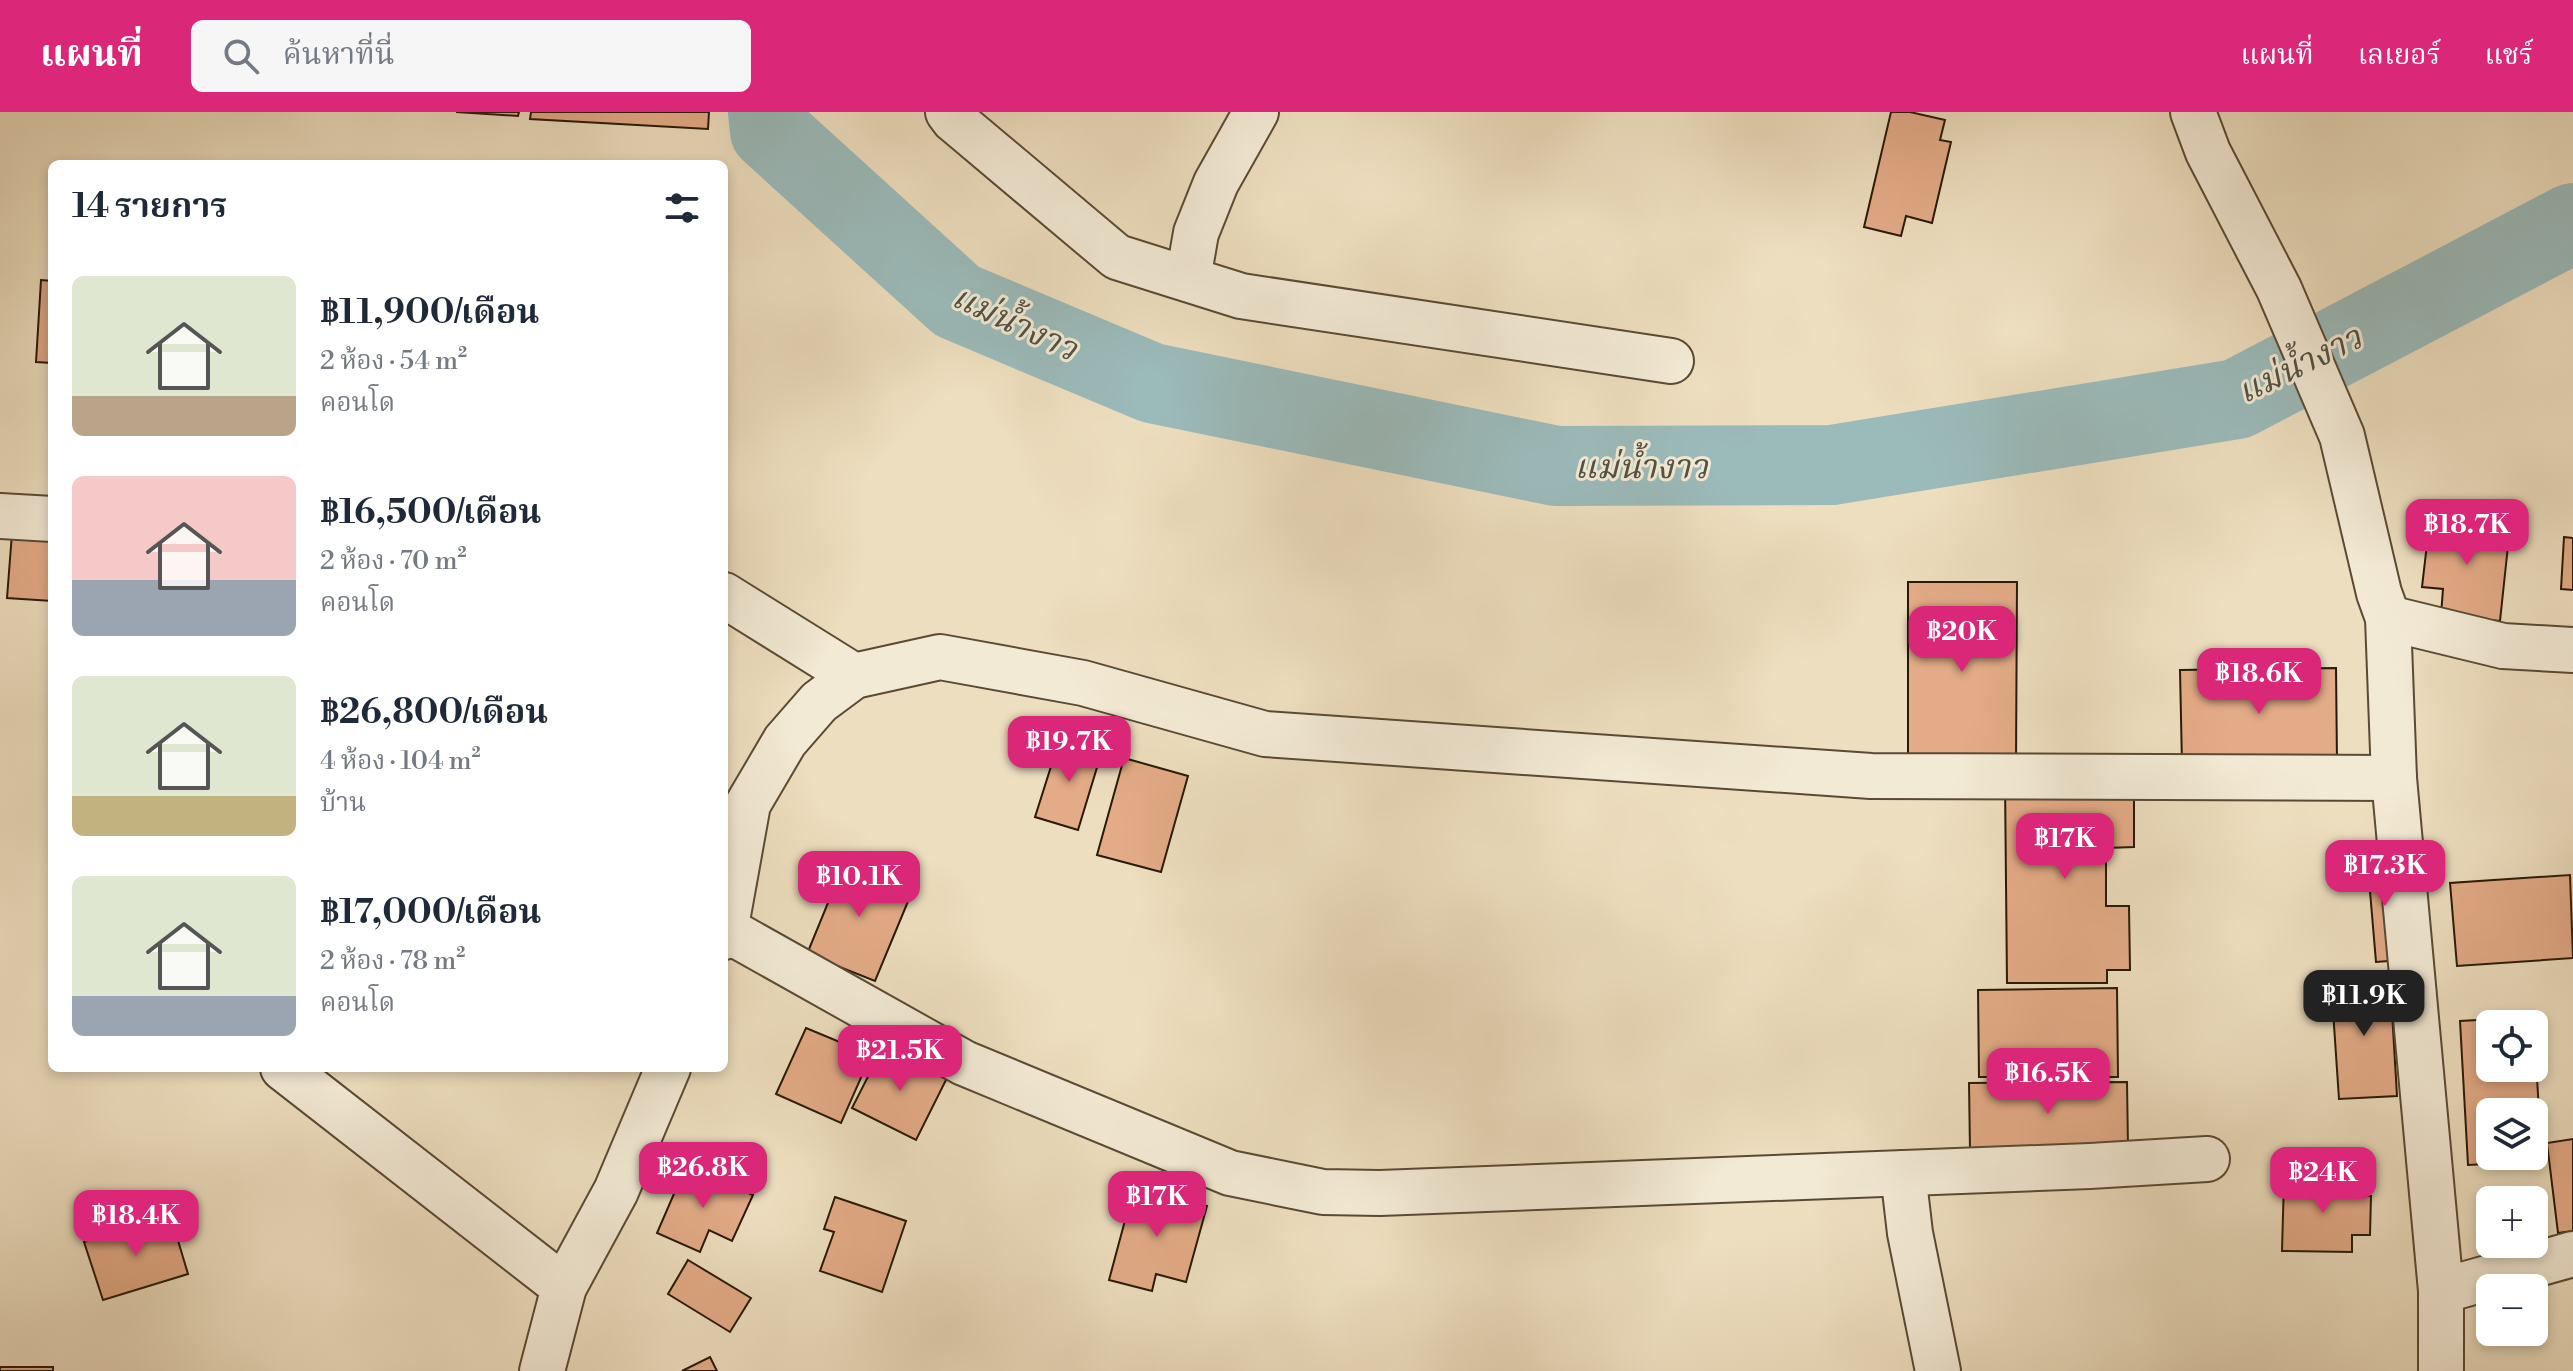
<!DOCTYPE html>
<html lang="th">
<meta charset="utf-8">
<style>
:root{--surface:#fff;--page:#f6f6f7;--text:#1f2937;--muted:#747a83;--accent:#db2777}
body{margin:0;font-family:"Libre Bodoni","Noto Serif Thai",serif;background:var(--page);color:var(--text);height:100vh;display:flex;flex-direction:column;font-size:30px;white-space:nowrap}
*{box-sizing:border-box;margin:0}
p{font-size:26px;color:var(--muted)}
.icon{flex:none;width:44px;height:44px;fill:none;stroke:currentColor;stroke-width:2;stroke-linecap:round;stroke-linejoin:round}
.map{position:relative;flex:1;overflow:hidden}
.panel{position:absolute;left:48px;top:48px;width:680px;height:912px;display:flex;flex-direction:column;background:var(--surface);border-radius:12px;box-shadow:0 4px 12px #0003}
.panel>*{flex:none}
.buttons{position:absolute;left:2476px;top:898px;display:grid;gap:16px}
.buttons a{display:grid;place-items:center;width:72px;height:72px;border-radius:12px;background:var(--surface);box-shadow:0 4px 12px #0003;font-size:40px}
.price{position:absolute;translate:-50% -68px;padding:0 18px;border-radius:16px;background:var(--accent);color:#fff;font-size:26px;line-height:52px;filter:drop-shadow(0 2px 4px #0008)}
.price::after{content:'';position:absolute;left:50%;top:48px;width:24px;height:18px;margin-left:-12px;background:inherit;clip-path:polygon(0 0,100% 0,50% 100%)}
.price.on{background:#222;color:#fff}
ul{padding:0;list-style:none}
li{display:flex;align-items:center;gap:24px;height:200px;padding:0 24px}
li span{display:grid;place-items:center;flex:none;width:224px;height:160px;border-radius:12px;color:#555}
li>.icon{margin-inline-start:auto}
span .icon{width:96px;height:96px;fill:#fffc;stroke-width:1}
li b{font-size:34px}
h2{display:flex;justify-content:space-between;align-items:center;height:96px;padding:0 24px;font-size:34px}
header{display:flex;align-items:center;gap:48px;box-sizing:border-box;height:112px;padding:0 40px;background:var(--accent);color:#fff}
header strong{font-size:38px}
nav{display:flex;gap:44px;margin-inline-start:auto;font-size:28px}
.search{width:560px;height:72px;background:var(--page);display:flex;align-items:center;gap:20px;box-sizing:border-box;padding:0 28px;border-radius:12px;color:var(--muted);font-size:30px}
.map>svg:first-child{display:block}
</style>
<header>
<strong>แผนที่</strong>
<div class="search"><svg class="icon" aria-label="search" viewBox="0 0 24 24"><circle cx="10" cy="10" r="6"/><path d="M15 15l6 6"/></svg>ค้นหาที่นี่</div>
<nav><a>แผนที่</a><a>เลเยอร์</a><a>แชร์</a></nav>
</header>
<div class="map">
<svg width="2573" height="1259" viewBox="0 0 2573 1259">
<rect width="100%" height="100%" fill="#eddebf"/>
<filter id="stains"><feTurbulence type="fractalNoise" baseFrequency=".0025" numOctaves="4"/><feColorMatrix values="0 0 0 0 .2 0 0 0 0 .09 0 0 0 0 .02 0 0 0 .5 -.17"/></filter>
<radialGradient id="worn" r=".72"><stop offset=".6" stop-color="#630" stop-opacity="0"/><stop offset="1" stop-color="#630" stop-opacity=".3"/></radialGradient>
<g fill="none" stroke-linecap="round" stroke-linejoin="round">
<!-- river -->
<polyline stroke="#9bbaba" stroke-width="80" points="768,0 770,19 957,189 1152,271 1556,354 1832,353 2237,287 2573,111"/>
</g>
<!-- building -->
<g fill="#e3ab87" stroke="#291905" stroke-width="2" fill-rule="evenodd">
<polygon points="456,0 519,0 518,4"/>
<polygon points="531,0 709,0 708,17 530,7"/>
<polygon points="1891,0 1910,0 1945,8 1940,28 1951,30 1932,111 1906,104 1901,124 1864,115"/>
<polygon points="41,168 52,169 52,251 36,250"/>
<polygon points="2430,406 2510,415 2500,509 2441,503 2443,477 2422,475"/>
<polygon points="12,421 52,424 52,489 7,486"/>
<polygon points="2564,425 2573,426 2573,478 2561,477"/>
<polygon points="1908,470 2017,470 2016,654 1908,653"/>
<polygon points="2336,556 2337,650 2182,653 2180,558"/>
<polygon points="1060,626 1102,639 1078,718 1035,705"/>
<polygon points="1124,646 1188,664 1161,760 1097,743"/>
<polygon points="2005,670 2134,670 2134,735 2106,736 2106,794 2129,794 2130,858 2107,858 2107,871 2007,871"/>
<polygon points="2393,741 2402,848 2376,850 2367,744"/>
<polygon points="848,742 897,763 890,780 909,787 875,869 807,842"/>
<polygon points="2570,763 2573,846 2457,854 2450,771"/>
<polygon points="2390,866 2397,984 2339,987 2331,869"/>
<polygon points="2117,876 2118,965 1979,965 1978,878"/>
<path d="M2533 905 2534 912H2490V956H2534V916L2542 1049 2468 1053 2460 909ZM2490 1000H2534V1044H2490Z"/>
<polygon points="806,916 871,943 841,1011 776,982"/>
<polygon points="883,935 947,966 916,1028 852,996"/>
<polygon points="2127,970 2128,1036 1970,1038 1969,971"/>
<polygon points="2573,1027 2573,1119 2558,1121 2547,1031"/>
<polygon points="686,1054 753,1083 732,1129 709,1118 700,1140 657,1121"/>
<polygon points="2284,1067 2355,1068 2355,1084 2371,1084 2370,1123 2352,1123 2352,1140 2282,1139"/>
<polygon points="1134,1075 1207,1094 1186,1170 1156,1162 1152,1179 1109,1168"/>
<polygon points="835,1085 906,1109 882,1180 820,1159 834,1120 824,1117"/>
<polygon points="171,1105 188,1162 103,1188 84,1130"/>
<polygon points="688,1148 751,1186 730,1220 668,1182"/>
<polygon points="710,1245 717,1259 682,1259"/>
<rect x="0" y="1255" width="53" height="4"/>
</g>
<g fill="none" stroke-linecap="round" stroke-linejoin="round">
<!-- minor casing -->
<g stroke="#5a4a34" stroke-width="48">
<g id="minor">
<polyline points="948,0 954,8 1117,145 1241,184 1671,249"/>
<polyline points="2193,0 2208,40 2279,177 2342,324 2379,481 2388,506 2394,666 2441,1179 2441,1259"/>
<polyline points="1188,167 1196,121 1216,71 1256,0"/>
<polyline points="0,404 52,407"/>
<polyline points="724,483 854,564"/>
<polyline points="2388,506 2503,534 2573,538"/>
<polyline points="727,818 964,951 1230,1061 1323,1080 1380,1081 2090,1054 2207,1047"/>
<polyline points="724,825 748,692 785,629 819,590 854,564 940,545 1083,571 1265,622 1871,664 2394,666"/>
<polyline points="283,956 564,1175"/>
<polyline points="1903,1061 1910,1121 1938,1259"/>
<polyline points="2441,1179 2573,1142"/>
<polyline points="542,1259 564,1175 616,1079 668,956"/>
</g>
</g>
<!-- minor -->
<use href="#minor" stroke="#f3ead5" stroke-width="44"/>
</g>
<g text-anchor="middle" stroke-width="6" stroke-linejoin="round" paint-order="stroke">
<!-- water labels -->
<g font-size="34" font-style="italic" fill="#515144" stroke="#f3ead5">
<text transform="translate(1015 210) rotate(25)" y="12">แม่น้ำงาว</text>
<text transform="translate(2299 252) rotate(-26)" y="12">แม่น้ำงาว</text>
<text x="1641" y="366">แม่น้ำงาว</text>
</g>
</g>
<rect width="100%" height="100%" filter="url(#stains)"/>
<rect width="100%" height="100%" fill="url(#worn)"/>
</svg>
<div class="buttons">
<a><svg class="icon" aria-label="locate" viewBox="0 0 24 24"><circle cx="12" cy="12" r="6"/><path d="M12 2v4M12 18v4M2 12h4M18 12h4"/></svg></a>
<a><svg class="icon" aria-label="layers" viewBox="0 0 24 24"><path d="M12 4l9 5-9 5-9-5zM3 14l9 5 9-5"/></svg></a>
<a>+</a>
<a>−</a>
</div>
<b class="price" style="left:2467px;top:455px">฿18.7K</b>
<b class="price" style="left:1962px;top:562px">฿20K</b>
<b class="price" style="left:2259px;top:604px">฿18.6K</b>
<b class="price" style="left:1069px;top:672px">฿19.7K</b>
<b class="price" style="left:2065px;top:769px">฿17K</b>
<b class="price" style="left:2385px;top:796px">฿17.3K</b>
<b class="price" style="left:859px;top:807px">฿10.1K</b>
<b class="price on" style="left:2364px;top:926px">฿11.9K</b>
<b class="price" style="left:900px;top:981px">฿21.5K</b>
<b class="price" style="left:2048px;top:1004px">฿16.5K</b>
<b class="price" style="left:703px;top:1098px">฿26.8K</b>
<b class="price" style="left:2323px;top:1103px">฿24K</b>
<b class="price" style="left:1157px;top:1127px">฿17K</b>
<b class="price" style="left:136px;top:1146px">฿18.4K</b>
<section class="panel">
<h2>14 รายการ<svg class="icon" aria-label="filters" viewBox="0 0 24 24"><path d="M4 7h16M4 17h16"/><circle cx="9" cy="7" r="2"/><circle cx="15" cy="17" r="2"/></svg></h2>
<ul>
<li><span style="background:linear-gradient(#dfe7d0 75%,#b9a48a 0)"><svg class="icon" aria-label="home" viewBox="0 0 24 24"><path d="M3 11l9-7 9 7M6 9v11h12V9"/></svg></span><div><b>฿11,900/เดือน</b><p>2 ห้อง · 54 m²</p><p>คอนโด</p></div></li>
<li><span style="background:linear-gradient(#f6c9c9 65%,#9aa5b1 0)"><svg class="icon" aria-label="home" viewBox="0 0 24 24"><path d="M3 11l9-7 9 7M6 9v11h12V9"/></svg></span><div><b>฿16,500/เดือน</b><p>2 ห้อง · 70 m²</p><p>คอนโด</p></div></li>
<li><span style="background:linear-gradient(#dfe7d0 75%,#c2b280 0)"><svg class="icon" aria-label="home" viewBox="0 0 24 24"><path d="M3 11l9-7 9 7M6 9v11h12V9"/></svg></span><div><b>฿26,800/เดือน</b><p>4 ห้อง · 104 m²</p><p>บ้าน</p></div></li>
<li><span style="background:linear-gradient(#dfe7d0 75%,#9aa5b1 0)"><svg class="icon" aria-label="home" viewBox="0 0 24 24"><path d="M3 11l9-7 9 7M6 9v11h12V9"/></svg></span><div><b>฿17,000/เดือน</b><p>2 ห้อง · 78 m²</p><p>คอนโด</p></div></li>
</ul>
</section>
</div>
